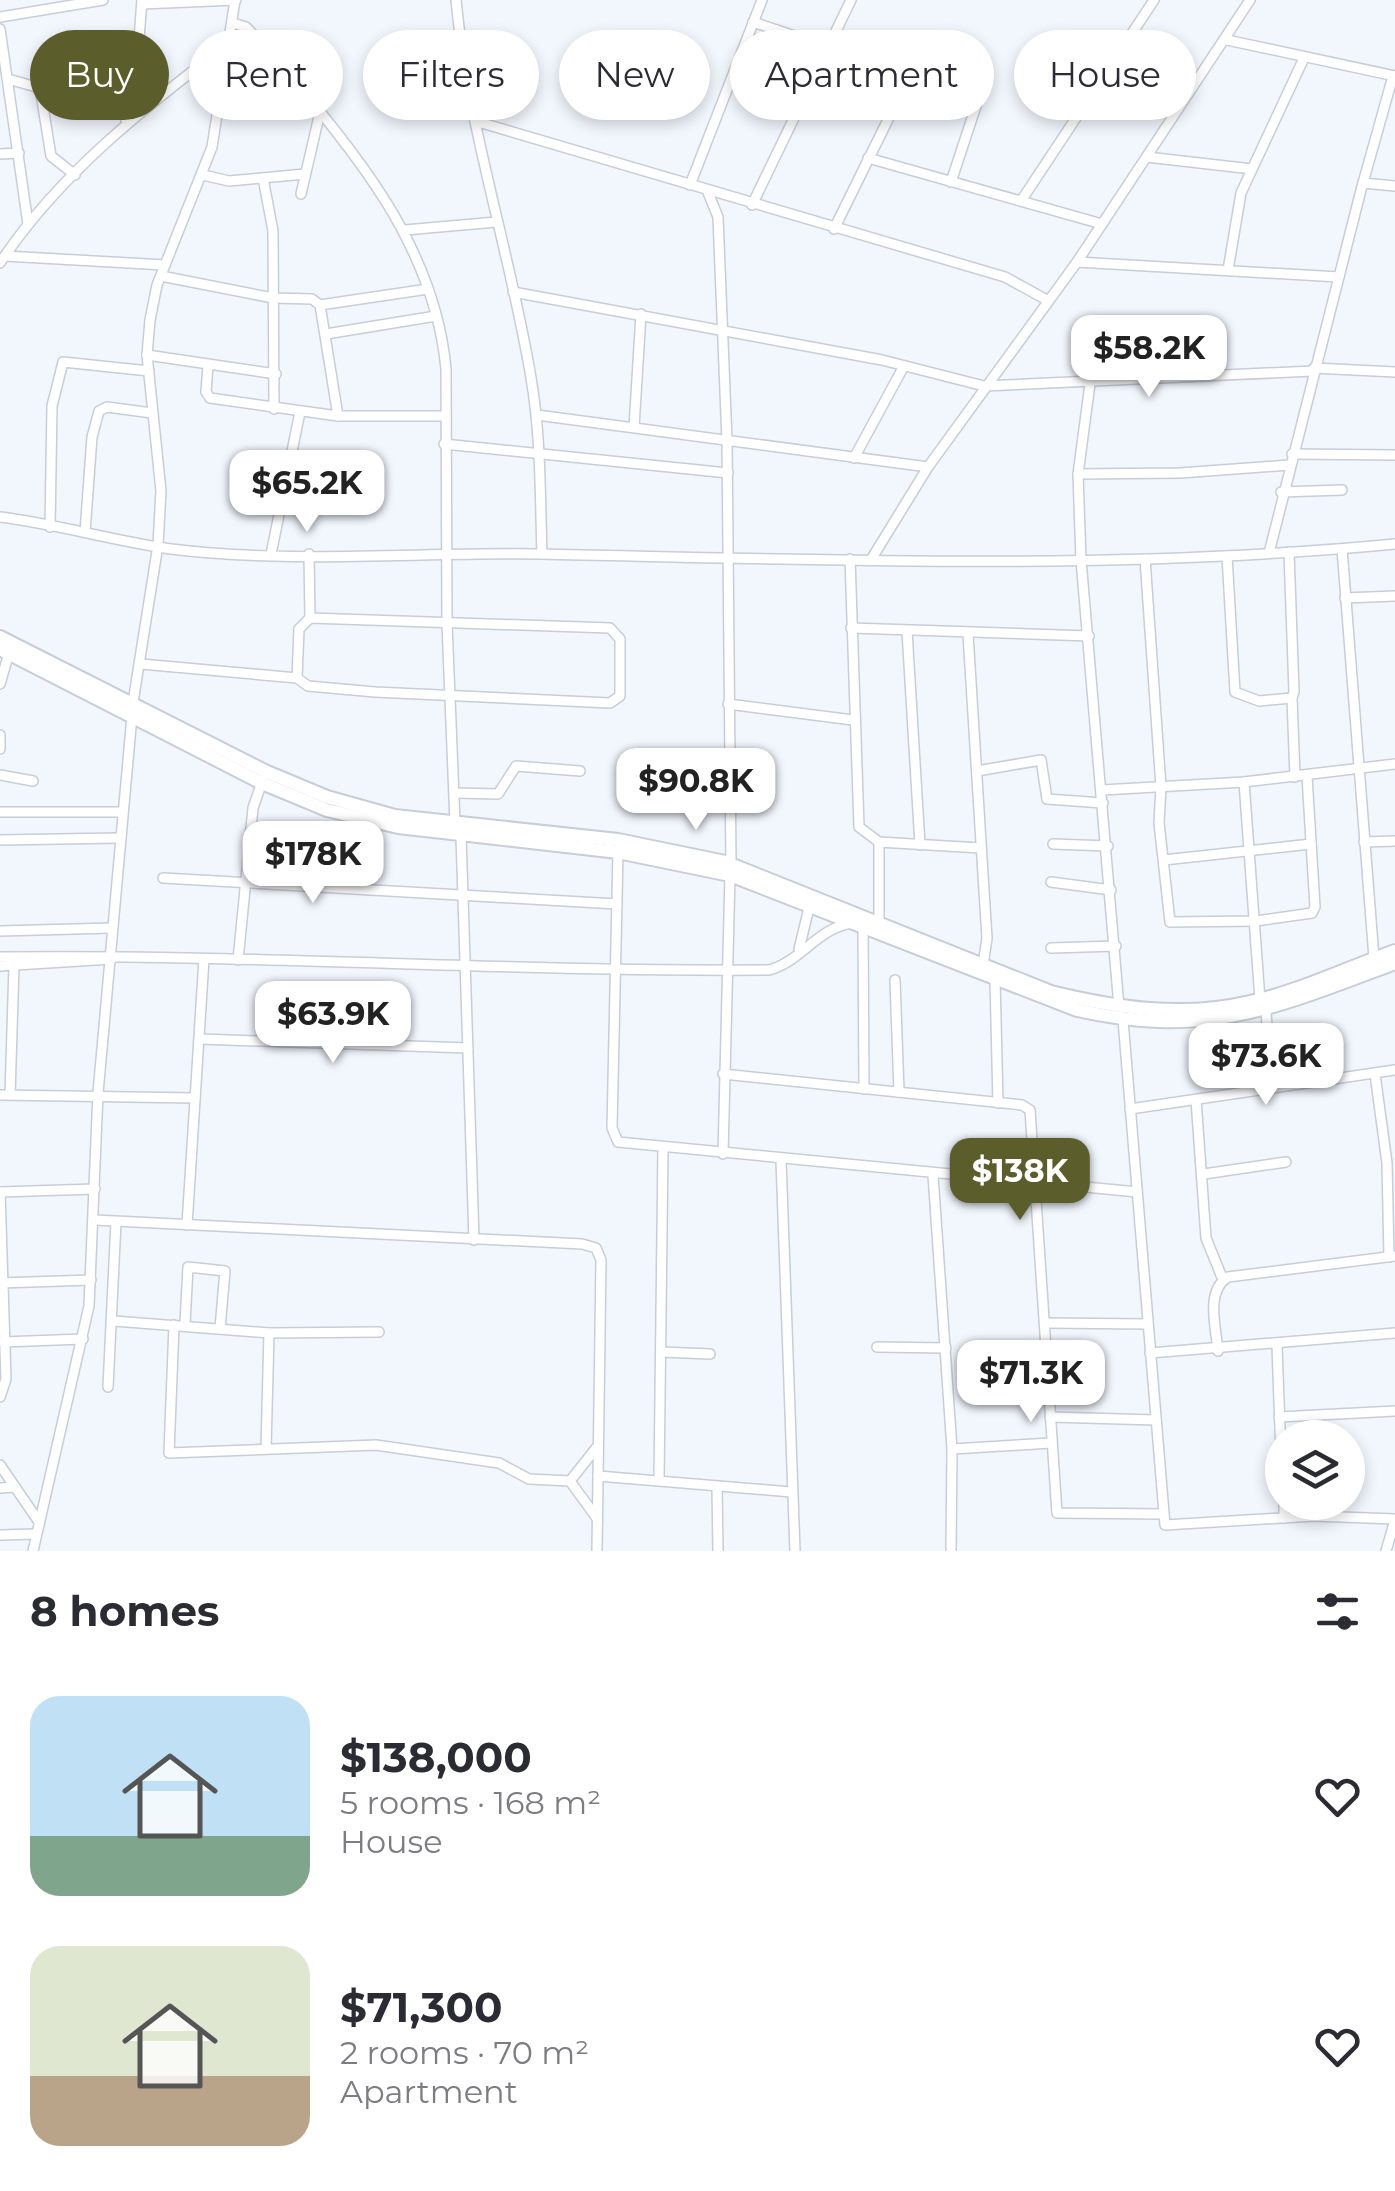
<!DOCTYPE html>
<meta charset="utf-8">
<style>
:root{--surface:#fff;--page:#f2f2f3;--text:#2b2b33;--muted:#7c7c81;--accent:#5b5e2b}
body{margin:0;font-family:Montserrat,sans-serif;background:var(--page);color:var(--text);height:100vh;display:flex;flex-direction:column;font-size:38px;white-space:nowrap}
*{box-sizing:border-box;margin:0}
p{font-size:32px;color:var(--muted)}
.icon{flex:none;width:55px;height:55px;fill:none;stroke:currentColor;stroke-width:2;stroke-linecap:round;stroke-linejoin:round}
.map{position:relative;height:1551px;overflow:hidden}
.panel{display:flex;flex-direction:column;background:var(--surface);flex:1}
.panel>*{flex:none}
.banner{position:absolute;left:30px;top:30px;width:1335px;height:90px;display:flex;gap:20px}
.fabs{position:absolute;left:1265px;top:1420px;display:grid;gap:20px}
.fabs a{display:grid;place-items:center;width:100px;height:100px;border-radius:50%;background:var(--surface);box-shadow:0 5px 15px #0003;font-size:50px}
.price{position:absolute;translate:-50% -85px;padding:0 22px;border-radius:20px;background:#fff;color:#222;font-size:32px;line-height:65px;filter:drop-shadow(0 2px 5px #0008)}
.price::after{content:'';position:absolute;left:50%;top:60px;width:30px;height:22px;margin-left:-15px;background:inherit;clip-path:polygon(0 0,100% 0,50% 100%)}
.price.current{background:var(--accent);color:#fff}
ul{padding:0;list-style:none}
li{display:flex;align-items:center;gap:30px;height:250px;padding:0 30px}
li span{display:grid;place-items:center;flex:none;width:280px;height:200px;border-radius:30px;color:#555}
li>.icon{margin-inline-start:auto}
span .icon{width:120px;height:120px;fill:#fffc;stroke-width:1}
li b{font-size:42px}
h2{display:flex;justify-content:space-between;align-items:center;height:120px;padding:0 30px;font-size:42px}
.pill{padding:0 35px;border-radius:45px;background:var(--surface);box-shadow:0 5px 15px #0003;font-size:35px;line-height:90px}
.pill.current{background:var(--accent);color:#fff}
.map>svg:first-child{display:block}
</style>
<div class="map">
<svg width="1395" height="1551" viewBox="0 0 1395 1551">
<rect width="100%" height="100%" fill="#f2f6fd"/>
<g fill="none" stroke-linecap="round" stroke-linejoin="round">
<!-- street casing -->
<g stroke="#c7cdd9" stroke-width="12">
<g id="street">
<path d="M456 0C468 128 510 251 531 378 541 436 540 495 542 554"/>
<polyline points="142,4 236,0"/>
<polyline points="0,17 103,0"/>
<polyline points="753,22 827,47"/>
<path d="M233 23 246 27 268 50C348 144 434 240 446 369L447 623 455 823"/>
<polyline points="0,29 28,224"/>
<polyline points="1227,40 1395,76"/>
<polyline points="8,79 40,88 51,156 75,175"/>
<polyline points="126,120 135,89 142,0"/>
<polyline points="475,121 1005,277 1047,300"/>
<polyline points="0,154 19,153"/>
<polyline points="1147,157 1252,169"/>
<polyline points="868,158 1102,224"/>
<polyline points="203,175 229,181 305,174"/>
<polyline points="263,178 273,231 274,409"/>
<polyline points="951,182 978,100"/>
<polyline points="1363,183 1393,76"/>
<polyline points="690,185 762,0"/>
<polyline points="707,190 718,217 727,441 731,864"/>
<polyline points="301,194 320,112"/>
<polyline points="1021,201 1154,0"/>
<polyline points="752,205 851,0"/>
<polyline points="834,229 911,73"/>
<polyline points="405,230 496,222"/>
<polyline points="5,256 165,265"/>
<polyline points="1077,262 1339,277"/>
<path d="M0 263C59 174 145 107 229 43"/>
<polyline points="1228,270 1241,193 1304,58"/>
<polyline points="161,276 273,298 312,299 320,305 428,289"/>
<polyline points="513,292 882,360 984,386 1313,371"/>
<polyline points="320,305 338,416"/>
<polyline points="326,334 436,316"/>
<polyline points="147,355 276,374"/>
<polyline points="208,365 206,392 210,398 338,416 445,416"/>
<polyline points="1314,368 1395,372"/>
<polyline points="1090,384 1078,474 1081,560 1119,1007"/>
<polyline points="537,415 928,467"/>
<polyline points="634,427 641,314"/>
<polyline points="444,444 728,473"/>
<polyline points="1292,454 1395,455"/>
<polyline points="854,458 904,366"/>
<polyline points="1078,474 1180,473 1289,465"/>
<polyline points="1281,492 1342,490"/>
<path d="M0 517C57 524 114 541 171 549 292 564 419 552 541 554 825 560 1112 571 1395 544"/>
<polyline points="50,527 52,406 63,362 149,371"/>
<polyline points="85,532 92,437 99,411 107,407 152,413"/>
<polyline points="1342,549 1374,958"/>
<polyline points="1269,553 1361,190 1363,183 1395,186"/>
<polyline points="271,554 300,412"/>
<polyline points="309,554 310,618"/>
<polyline points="1227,556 1235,692 1259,701 1292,698 1294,692 1289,552"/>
<polyline points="872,558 928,467 1077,262 1250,0"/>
<polyline points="850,559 859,827 879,842 980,848"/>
<polyline points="1145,559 1161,787 1159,823 1170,922 1256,921 1312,913 1315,907 1307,776"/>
<polyline points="1345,598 1395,596"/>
<polyline points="851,628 1089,636"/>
<polyline points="907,631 920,845"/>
<polyline points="968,634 987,938 983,965"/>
<polyline points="141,664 297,678 308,686 375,692 610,703 620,696 620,639 610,628 310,618 299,629 297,678"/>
<polyline points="0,684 9,653"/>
<polyline points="1292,698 1295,777"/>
<polyline points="133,702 158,545 161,491 147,355 150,320 157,285 212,147 235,0"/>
<polyline points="728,704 853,720"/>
<polyline points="0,735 0,749"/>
<polyline points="977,771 1041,760 1047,799 1103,803"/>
<polyline points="0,775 33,781"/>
<polyline points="1244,782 1260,1000"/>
<polyline points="1102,790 1244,782 1395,764"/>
<polyline points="455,793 498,794 516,766 580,771"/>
<polyline points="0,812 122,812"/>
<polyline points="461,836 474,1240"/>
<polyline points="0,840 118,838"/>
<polyline points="1364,842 1395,841"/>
<polyline points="1053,844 1108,846"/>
<polyline points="618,852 612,1128 618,1142 1137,1192"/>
<polyline points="1164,860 1311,844"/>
<polyline points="163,878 617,904"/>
<polyline points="1051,882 1111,890"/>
<polyline points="879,924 879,842"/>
<polyline points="863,926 864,1089"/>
<polyline points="0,931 111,928"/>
<polyline points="1051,948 1116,946"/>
<polyline points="799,949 810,904"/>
<path d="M0 957C256 954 512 972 769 970 801 962 817 928 852 923"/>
<polyline points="238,960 253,808 263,779"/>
<polyline points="0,966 112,959"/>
<polyline points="895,980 899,1092"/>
<polyline points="995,980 998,1103"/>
<polyline points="1266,1011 1271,1088"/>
<polyline points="1123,1020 1165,1525 1314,1516 1395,1519"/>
<polyline points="200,1039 468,1048"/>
<polyline points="723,1074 1022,1105 1030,1110 1057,1513 1163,1514"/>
<polyline points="1375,1074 1387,1163 1389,1257"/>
<polyline points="0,1095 195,1098"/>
<polyline points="10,1095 14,966"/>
<polyline points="1196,1100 1206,1238 1223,1280"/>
<polyline points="1130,1109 1395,1070"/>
<polyline points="723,1154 730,875"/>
<polyline points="781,1160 795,1551"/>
<polyline points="1204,1174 1286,1162"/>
<polyline points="933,1175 952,1449 951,1551"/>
<polyline points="0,1192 95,1189"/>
<polyline points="95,1220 582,1244 596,1248 601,1260 597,1551"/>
<polyline points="187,1225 204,959"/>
<polyline points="0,1283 91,1280"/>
<polyline points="114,1321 269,1333 379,1332"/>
<polyline points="1045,1323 1147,1324"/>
<polyline points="185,1324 188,1267 225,1271 220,1328"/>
<polyline points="174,1325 169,1453 376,1445 499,1463 529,1479 570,1481 597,1447"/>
<polyline points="3,1342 83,1339"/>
<polyline points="1277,1346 1282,1483"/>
<polyline points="877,1347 946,1348"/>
<path d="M1218 1351C1216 1327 1205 1291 1228 1277L1395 1256"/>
<polyline points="661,1352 710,1354"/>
<polyline points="1150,1353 1395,1333"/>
<polyline points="108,1387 116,1222"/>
<polyline points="0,1397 6,1379 0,1192"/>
<polyline points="1050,1417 1156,1420"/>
<polyline points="1279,1417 1395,1411"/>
<polyline points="266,1448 269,1333"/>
<polyline points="952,1449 1051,1443"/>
<polyline points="0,1465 39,1522"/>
<polyline points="598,1476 791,1492"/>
<polyline points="659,1480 663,1148"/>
<polyline points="570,1481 596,1517"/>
<polyline points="717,1487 718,1551"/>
<polyline points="0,1488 15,1487"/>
<polyline points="1284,1502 1284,1518"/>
<polyline points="0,1535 36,1534"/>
<polyline points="33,1551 89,1306 98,1093 132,716"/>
<polyline points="1386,1551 1395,1520"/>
</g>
</g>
<!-- secondary casing -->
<g stroke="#c7cdd9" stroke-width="16">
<g id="secondary">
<path d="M0 637 267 772 327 797 395 816 618 840 725 862 1051 992C1116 1008 1183 1018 1250 1002 1300 991 1347 968 1395 951"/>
<path d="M0 649 262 783 327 810 398 827 618 852 730 875 1077 1010C1207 1039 1275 1008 1395 963"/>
</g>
</g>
<!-- street -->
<use href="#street" stroke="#fff" stroke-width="9"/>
<!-- secondary -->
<use href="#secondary" stroke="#fff" stroke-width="12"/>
</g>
</svg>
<div class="fabs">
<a><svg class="icon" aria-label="layers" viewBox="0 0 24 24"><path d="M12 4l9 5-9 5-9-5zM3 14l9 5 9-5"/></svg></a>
</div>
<b class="price" style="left:1149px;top:400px">$58.2K</b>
<b class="price" style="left:307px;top:535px">$65.2K</b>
<b class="price" style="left:696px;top:833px">$90.8K</b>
<b class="price" style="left:313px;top:906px">$178K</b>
<b class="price" style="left:333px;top:1066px">$63.9K</b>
<b class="price" style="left:1266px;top:1108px">$73.6K</b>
<b class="price current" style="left:1020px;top:1223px">$138K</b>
<b class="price" style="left:1031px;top:1425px">$71.3K</b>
<div class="banner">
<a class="pill current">Buy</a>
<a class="pill">Rent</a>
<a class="pill">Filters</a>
<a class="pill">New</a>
<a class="pill">Apartment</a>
<a class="pill">House</a>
</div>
</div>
<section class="panel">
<h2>8 homes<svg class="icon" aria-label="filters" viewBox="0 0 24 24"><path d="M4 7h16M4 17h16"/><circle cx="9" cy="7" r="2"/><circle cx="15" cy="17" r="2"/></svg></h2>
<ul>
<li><span style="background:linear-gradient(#bfe0f5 70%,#7fa58c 0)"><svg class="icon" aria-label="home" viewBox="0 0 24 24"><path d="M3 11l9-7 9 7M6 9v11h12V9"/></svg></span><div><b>$138,000</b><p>5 rooms · 168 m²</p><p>House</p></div><svg class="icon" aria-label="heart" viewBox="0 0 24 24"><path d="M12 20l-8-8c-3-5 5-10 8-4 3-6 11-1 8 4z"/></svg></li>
<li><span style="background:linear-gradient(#dfe7d0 65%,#b9a48a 0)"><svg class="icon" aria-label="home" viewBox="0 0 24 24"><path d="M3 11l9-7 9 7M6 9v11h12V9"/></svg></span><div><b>$71,300</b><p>2 rooms · 70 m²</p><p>Apartment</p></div><svg class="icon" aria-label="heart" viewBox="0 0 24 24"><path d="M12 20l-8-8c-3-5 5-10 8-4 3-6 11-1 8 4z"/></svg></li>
</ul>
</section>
